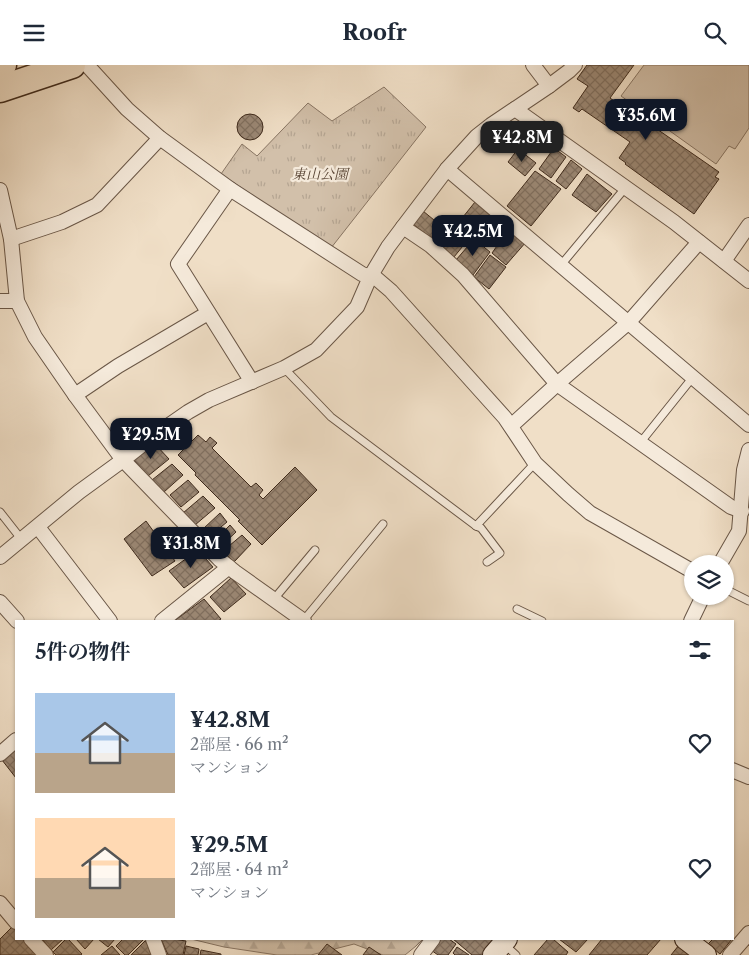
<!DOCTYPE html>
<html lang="ja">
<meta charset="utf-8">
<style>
:root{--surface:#fff;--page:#f6f6f7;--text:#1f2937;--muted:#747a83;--accent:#111827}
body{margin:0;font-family:"Libre Caslon Text","Noto Serif JP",serif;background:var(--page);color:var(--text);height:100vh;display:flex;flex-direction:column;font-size:19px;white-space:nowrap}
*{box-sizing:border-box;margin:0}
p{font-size:16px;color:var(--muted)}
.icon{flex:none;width:28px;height:28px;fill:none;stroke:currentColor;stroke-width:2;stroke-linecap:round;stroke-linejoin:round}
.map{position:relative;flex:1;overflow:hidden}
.drawer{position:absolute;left:15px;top:555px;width:719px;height:320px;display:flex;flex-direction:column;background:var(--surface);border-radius:0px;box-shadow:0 1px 4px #0004}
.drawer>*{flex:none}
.tools{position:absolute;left:684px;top:490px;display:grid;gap:10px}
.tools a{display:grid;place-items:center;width:50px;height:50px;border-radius:50%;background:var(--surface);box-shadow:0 1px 4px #0004;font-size:25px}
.price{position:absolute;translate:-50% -42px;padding:0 11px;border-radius:10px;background:var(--accent);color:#fff;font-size:16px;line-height:32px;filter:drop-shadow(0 1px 2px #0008)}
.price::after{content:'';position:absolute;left:50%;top:30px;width:15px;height:11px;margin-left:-8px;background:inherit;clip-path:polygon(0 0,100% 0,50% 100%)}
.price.on{background:#222;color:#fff}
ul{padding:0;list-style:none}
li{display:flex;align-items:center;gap:15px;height:125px;padding:0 20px}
li span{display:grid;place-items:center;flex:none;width:140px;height:100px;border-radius:0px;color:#555}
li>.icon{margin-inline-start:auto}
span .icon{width:60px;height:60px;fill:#fffc;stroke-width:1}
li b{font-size:21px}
h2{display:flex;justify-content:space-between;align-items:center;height:60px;padding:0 20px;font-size:21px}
header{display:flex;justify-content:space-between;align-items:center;height:65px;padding:0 20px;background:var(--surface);font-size:22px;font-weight:700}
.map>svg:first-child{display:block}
</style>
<header><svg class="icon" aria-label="menu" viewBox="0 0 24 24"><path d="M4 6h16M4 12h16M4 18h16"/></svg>Roofr<svg class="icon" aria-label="search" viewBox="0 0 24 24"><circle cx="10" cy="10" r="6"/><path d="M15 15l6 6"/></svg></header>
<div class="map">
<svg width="749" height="890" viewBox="0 0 749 890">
<defs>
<pattern id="forest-firs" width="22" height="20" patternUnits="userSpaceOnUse" patternTransform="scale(1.25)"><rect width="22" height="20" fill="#d2c0aa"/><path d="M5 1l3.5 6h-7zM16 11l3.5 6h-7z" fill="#b5a592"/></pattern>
<pattern id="park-tufts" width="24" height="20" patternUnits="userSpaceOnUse" patternTransform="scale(1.25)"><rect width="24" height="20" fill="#d2c0aa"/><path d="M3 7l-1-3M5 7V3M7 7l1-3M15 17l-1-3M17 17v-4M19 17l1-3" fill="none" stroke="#b5a592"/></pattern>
<pattern id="building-cross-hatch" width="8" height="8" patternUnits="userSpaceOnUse" patternTransform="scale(1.25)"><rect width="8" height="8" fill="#9b8875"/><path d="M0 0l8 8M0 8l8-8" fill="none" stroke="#806f5f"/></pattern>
</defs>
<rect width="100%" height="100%" fill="#f0dfc7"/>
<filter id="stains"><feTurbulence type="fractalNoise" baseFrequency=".004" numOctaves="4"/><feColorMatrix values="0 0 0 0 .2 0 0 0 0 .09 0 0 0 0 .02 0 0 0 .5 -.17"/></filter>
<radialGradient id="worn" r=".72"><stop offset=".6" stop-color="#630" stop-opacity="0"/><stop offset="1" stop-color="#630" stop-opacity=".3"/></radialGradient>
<!-- forest -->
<polygon fill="url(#forest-firs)" stroke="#887563" points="191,874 423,874 416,881 405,890 383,890 354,879 311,890 277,890 224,882"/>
<!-- park -->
<polygon fill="url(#park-tufts)" stroke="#887563" points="384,22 426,62 331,183 221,109 242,79 257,91 308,38 332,56"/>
<!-- pitch -->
<polygon fill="#d2c0aa" stroke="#887563" points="644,0 749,0 749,63 735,84 729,81 716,99 621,31"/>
<!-- building -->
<g fill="url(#building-cross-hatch)" stroke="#3e2a1c">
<polygon points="587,0 634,0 610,33 653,64 654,62 719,107 715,112 719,114 694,149 625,99 626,98 619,93 630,77 582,44 579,47 573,43 588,21 577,14"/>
<circle cx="250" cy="62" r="13"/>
<polygon points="554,83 566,92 551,113 539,104"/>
<polygon points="518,84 536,98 525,111 508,97"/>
<polygon points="571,95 582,104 566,124 556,116"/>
<polygon points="535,106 561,124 531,161 507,141"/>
<polygon points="587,109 612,129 596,147 572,130"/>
<polygon points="475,137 491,150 475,170 459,157"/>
<polygon points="423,146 445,164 435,177 413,159"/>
<polygon points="456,160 471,171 454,192 439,180"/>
<polygon points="509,164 526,177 506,200 492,188"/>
<polygon points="474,174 490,187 473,210 456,195"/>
<polygon points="490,190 506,202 489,224 474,212"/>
<polygon points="198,370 206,377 210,372 217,378 212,383 251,422 256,418 263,425 259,430 263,434 295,402 317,425 262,480 238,456 240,455 195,410 196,408 178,390"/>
<polygon points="155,379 169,394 148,411 133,394"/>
<polygon points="172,399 183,410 164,427 152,415"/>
<polygon points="188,415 199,427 181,442 170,430"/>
<polygon points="203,431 215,443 195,460 183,448"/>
<polygon points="220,448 227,457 210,471 203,464"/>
<polygon points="146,456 175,496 152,511 124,474"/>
<polygon points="230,460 236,467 220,482 214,476"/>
<polygon points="242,470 251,479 234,497 223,486"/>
<polygon points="198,485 213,502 184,523 169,506"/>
<polygon points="231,513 246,529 224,547 210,532"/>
<polygon points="204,534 221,554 218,556 174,556"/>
<polygon points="16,683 16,713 2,695"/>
<polygon points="13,861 16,864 16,874 24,874 37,890 0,890 0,874"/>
<polygon points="42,874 63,874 51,885"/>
<polygon points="66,874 68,874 82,889 81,890 56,890 53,887"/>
<polygon points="76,874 94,874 85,884"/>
<polygon points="98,874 115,874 108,882"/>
<polygon points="123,874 144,874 128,890 125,890 116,881"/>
<polygon points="161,874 173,874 186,876 183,890 168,890"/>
<polygon points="440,874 449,874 456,879 448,890 438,890 431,885"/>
<polygon points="453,874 496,874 483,890 472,890"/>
<polygon points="548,874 553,874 568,887 566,890 534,890"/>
<polygon points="559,874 588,874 576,887"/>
<polygon points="602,874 661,874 647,890 589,890"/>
<polygon points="713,874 732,874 720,889 708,879"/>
<polygon points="145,876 155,888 154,890 131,890"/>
<polygon points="327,879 342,890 318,890"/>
<polygon points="679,880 691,890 671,890"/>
<polygon points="112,881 120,890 101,890"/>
<polygon points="186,881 199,884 198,890 184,890"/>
<polygon points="369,882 381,890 363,890"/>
<polygon points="457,882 469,890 455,890 453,888"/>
<polygon points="201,885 221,889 221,890 200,890"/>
</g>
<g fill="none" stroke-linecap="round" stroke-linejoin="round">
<!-- lane casing -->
<g stroke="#6a5747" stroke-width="9">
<g id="lane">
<polyline points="561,200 626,122"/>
<polyline points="284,303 331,352 476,461 535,398"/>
<polyline points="640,378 693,312"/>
<polyline points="0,447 22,475"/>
<polyline points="476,461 481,463 500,488 487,497"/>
<polyline points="725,524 749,536"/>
<polyline points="274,534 315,485"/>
<polyline points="517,544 542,556"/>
<polyline points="303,556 383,459"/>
<polyline points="504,879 516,890"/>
</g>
</g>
<!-- street casing -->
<g stroke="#6a5747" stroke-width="16">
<g id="street">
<polyline points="87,0 127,44 160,73 230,124 362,209 377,214 391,226 505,353 535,398 568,429 590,448 692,506"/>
<polyline points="533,0 549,21"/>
<polyline points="515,44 674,157 749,216"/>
<polyline points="447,104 749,360"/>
<polyline points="230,124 178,199 252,317"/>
<polyline points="0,125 11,174 17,236 35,272 75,330 123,395 219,494 235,507 304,556"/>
<polyline points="403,162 431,181 463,210 557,319 731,442 742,446"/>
<polyline points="11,174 62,157 97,140 160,73"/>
<polyline points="724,196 749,160"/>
<polyline points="0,236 17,236"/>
<polyline points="75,330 118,301 208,248"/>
<polyline points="511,361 557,319 629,257 699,177"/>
<polyline points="38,462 110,556"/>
<polyline points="0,492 79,427 123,395 152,372 188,347 209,335 284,303 316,285 357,242 370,212 388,182 403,162 447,104 477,71 491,60 549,21 569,6 575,0"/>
<polyline points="720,499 739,466 744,405 749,385"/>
<polyline points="0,537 17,556"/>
<polyline points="162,556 229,502"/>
<polyline points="691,556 703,531"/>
<polyline points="0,689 16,675"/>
<polyline points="732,705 749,712"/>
<polyline points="0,838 16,857"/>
<polyline points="31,874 46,890"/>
<polyline points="153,874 159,890"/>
<polyline points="421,890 433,874"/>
<polyline points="730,890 749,868"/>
</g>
</g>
<!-- secondary casing -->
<g stroke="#3e2a1c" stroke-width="22">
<g id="secondary">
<polyline points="685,874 706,890"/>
<polyline points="493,890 507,874"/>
</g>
</g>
<!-- highway casing -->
<g stroke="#3e2a1c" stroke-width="29">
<g id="highway">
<polyline points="0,1 3,0"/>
<polyline points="0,24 72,0"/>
</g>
</g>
<!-- lane -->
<use href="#lane" stroke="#f5eadb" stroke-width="7"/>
<!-- street -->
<use href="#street" stroke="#f5eadb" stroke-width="14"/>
<!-- secondary -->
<use href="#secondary" stroke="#f5eadb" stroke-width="20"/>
<!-- highway -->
<use href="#highway" stroke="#f0dfc7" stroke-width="26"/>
</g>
<g text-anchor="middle" stroke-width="4.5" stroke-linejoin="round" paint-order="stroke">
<!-- park labels -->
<g font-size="14" font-style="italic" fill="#5c4838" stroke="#f5eadb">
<text x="320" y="114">東山公園</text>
</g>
</g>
<rect width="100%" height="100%" filter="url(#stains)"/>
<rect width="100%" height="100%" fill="url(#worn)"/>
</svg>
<div class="tools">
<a><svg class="icon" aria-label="layers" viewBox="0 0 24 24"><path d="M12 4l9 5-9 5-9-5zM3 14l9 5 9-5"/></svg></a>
</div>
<b class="price" style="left:646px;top:76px">¥35.6M</b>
<b class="price on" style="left:522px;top:98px">¥42.8M</b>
<b class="price" style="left:473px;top:192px">¥42.5M</b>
<b class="price" style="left:151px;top:395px">¥29.5M</b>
<b class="price" style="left:191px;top:504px">¥31.8M</b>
<section class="drawer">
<h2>5件の物件<svg class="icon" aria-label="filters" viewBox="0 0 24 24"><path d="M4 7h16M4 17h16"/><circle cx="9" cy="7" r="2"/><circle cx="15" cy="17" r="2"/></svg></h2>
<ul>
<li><span style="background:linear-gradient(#a9c7e8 60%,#b9a48a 0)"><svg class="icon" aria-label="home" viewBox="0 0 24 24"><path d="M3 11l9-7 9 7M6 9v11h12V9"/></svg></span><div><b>¥42.8M</b><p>2部屋 · 66 m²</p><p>マンション</p></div><svg class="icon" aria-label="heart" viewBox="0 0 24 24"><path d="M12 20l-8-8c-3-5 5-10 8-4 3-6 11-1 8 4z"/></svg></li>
<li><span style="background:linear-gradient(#ffd9b3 60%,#b9a48a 0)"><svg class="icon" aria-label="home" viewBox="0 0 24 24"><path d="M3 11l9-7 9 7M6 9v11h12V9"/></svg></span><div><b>¥29.5M</b><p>2部屋 · 64 m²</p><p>マンション</p></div><svg class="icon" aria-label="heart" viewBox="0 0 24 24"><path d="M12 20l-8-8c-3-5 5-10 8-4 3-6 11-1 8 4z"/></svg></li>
</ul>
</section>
</div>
